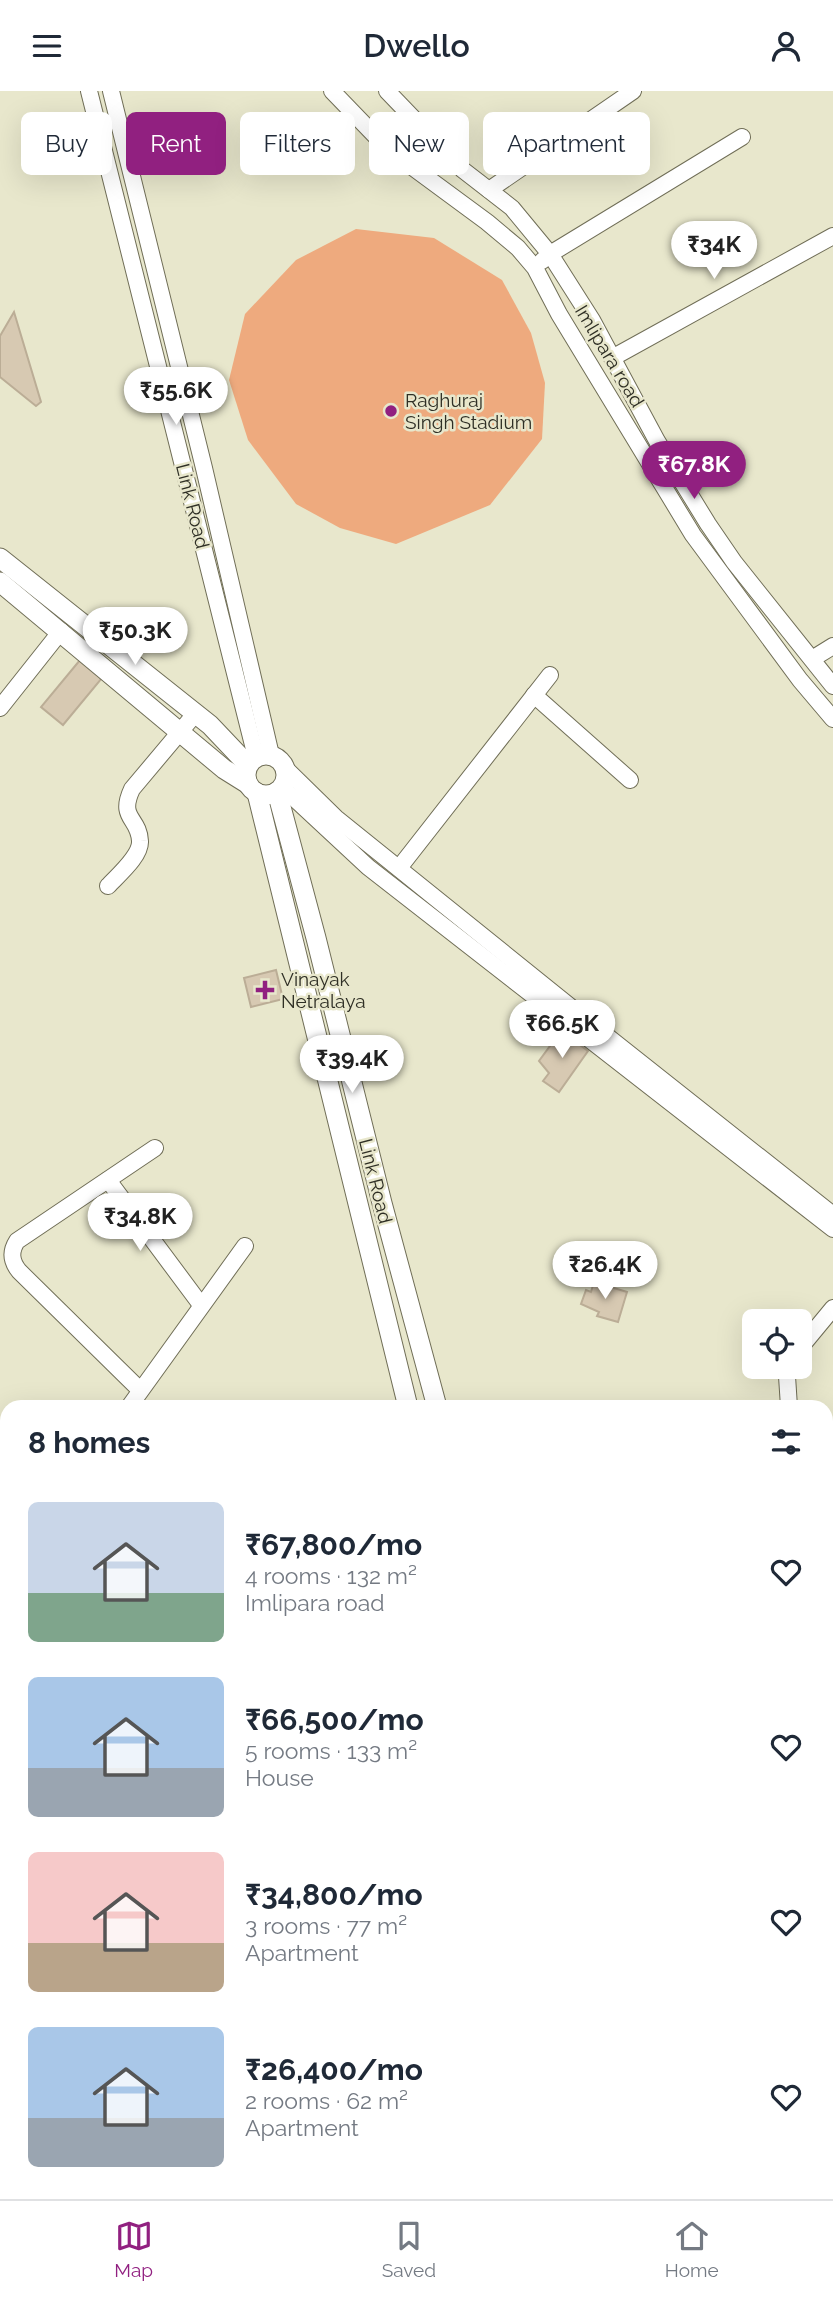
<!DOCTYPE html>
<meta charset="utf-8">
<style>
:root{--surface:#fff;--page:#f6f6f7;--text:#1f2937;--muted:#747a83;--line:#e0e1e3;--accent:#912080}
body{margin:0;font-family:Raleway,sans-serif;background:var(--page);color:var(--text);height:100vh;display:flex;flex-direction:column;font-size:26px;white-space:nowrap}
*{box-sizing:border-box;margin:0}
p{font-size:23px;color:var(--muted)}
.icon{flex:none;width:38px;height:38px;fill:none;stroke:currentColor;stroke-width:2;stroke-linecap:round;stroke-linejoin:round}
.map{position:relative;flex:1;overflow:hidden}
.details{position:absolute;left:0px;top:1309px;width:833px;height:800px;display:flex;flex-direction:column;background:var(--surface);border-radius:21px 21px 0 0;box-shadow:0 7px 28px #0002}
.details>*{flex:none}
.guide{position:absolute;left:21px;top:21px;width:791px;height:63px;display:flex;gap:14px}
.tools{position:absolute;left:742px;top:1218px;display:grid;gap:14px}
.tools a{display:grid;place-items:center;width:70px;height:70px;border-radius:10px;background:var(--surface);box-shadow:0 7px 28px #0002;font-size:35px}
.price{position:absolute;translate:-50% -60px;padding:0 16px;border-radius:24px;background:#fff;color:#222;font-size:23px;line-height:46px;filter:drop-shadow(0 2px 4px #0008)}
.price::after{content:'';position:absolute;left:50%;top:42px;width:21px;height:16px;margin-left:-10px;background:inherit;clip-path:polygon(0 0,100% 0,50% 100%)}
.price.current{background:var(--accent);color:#fff}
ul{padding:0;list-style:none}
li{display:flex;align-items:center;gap:21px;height:175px;padding:0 28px}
li span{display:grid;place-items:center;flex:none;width:196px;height:140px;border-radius:10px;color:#555}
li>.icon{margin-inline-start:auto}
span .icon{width:84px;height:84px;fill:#fffc;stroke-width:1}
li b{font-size:30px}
h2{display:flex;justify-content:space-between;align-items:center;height:84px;padding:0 28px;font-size:30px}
.tag{padding:0 24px;border-radius:10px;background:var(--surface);box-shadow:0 7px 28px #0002;font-size:24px;line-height:63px}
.tag.current{background:var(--accent);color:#fff}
header{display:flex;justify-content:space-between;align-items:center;height:91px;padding:0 28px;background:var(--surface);font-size:32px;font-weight:600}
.menu{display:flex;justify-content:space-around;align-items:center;height:98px;border-top:2px solid var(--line);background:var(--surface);font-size:19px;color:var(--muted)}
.menu a{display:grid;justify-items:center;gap:4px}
.menu .current{color:var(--accent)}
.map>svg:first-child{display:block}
</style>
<header><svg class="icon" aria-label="menu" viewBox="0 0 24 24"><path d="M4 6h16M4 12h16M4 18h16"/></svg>Dwello<svg class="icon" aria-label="person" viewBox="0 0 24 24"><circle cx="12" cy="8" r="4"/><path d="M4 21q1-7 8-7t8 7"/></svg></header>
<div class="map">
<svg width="833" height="2108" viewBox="0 0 833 2108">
<rect width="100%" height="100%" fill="#e8e7cc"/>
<!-- green -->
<polygon fill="#eeaa7e" points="356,138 434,147 502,189 531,242 545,292 542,348 490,414 396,453 340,437 296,413 248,349 229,289 245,223 296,169"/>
<!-- building -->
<g fill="#d7c9b2" stroke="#bbad96" stroke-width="2">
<polygon points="14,221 41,311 36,315 0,286 0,245"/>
<polygon points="85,563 107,581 63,634 41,616"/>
<polygon points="276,879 283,908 251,916 244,887"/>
<polygon points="561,940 588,960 559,1001 543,990 549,982 539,970"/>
<polygon points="594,1191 627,1201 618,1231 597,1225 599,1221 581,1213 586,1199 591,1201"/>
</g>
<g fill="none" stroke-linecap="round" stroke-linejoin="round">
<!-- minor casing -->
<g stroke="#706e57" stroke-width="18">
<g id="minor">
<polyline points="89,0 256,666"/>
<polyline points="111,0 204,377 271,664"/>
<polyline points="332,0 388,58 487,131 518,157 535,177 559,223 693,444 800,589 833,628"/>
<polyline points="387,0 463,79 512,117 550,163 592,229 657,350 708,433 734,471 833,595"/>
<polyline points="489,99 633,0"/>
<polyline points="542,170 550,163 742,46"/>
<polyline points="612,267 833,145"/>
<polyline points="812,568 833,555"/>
<polyline points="534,604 630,689"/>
<polyline points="0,617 61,540"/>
<polyline points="285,677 336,727 598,938 833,1124"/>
<polyline points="282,696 368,776 833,1138"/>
<polyline points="399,777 550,584"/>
<path d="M108 795C118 784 141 765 140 750 139 726 118 728 132 698L195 623"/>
<polyline points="108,1089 201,1214"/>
<polyline points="800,1257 833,1217"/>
<path d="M140 1299 19 1180C11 1170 10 1161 17 1150L155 1057"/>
<polyline points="129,1316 245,1155"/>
<polyline points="789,1316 787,1285 789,1276"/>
<polyline points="0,1529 7,1526"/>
<polyline points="0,1552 7,1549"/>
<polyline points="826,1643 833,1639"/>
<polyline points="0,1676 7,1673"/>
<polyline points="0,1928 7,1917"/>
<polyline points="826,1969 833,1966"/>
<polyline points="354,2108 358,2102"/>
<polyline points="519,2108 522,2102"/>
</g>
</g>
<!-- major casing -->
<g stroke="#706e57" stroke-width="21">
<g id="major">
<polyline points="0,467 210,634 248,674"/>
<polyline points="0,491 224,678 248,693"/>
<circle cx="266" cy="684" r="20"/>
<polyline points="277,701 316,847 382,1112 437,1316"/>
<polyline points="257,702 408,1316"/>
<polyline points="691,2102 695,2108"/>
<polyline points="723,2102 726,2108"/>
</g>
</g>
<!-- minor -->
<use href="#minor" stroke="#fff" stroke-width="16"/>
<!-- major -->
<use href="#major" stroke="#fff" stroke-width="19"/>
</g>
<!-- markers -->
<g fill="#912080" stroke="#e8e7cc" stroke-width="2.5">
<circle cx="391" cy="320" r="7"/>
<path d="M261.5 888.5h7v7h7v7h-7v7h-7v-7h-7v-7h7z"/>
</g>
<g text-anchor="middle" stroke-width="5" stroke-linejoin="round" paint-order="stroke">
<!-- street labels -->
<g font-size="19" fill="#2f2f25" stroke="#e8e7cc">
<text transform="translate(610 265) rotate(59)" y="7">Imlipara road</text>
<text transform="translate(193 415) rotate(76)" y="7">Link Road</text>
<text transform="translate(376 1090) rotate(76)" y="7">Link Road</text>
</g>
<!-- poi labels -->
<g font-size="19" fill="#2f2f25" stroke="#e8e7cc" text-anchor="start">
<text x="405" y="316">Raghuraj<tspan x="405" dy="22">Singh Stadium</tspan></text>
<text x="281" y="895">Vinayak<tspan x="281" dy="22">Netralaya</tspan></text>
</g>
</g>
</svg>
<div class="tools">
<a><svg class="icon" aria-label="locate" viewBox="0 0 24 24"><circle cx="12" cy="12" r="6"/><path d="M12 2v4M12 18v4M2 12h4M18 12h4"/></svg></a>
</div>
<b class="price" style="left:714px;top:190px">₹34K</b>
<b class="price" style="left:176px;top:336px">₹55.6K</b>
<b class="price current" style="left:694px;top:410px">₹67.8K</b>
<b class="price" style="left:135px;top:576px">₹50.3K</b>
<b class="price" style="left:562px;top:969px">₹66.5K</b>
<b class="price" style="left:352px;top:1004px">₹39.4K</b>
<b class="price" style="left:140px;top:1162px">₹34.8K</b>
<b class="price" style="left:605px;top:1210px">₹26.4K</b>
<div class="guide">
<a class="tag">Buy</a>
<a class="tag current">Rent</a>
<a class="tag">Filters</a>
<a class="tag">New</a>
<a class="tag">Apartment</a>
</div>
<section class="details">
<h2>8 homes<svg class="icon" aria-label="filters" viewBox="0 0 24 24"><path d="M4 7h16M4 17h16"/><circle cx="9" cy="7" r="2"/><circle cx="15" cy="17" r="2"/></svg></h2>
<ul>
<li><span style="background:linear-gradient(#c9d6e8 65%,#7fa58c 0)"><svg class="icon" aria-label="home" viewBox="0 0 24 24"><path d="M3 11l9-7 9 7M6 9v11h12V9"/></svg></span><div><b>₹67,800/mo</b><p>4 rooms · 132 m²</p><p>Imlipara road</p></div><svg class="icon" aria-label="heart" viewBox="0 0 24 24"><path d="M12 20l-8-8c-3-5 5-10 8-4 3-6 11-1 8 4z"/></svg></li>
<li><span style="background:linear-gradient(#a9c7e8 65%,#9aa5b1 0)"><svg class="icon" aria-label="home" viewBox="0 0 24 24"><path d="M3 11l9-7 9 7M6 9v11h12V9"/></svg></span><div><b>₹66,500/mo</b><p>5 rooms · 133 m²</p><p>House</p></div><svg class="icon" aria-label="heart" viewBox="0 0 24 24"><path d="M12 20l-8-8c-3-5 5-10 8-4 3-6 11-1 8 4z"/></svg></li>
<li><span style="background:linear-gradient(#f6c9c9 65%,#b9a48a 0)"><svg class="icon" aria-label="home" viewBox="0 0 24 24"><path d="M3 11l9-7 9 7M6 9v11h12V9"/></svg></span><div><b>₹34,800/mo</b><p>3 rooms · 77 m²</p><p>Apartment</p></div><svg class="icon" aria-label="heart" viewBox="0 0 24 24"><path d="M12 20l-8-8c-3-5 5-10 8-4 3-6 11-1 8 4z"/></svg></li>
<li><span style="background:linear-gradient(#a9c7e8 65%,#9aa5b1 0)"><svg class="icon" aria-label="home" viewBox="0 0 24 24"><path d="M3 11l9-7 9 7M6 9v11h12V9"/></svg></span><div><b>₹26,400/mo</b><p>2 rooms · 62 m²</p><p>Apartment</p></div><svg class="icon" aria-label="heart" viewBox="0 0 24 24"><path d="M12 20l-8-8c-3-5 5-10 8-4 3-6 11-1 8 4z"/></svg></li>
</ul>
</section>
</div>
<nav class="menu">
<a class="current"><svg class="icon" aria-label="map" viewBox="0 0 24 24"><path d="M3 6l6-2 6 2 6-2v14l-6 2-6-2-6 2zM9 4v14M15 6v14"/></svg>Map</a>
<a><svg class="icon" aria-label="saved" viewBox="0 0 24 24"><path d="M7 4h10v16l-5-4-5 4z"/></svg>Saved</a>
<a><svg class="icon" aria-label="home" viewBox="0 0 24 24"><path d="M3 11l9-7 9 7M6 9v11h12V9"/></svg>Home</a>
</nav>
